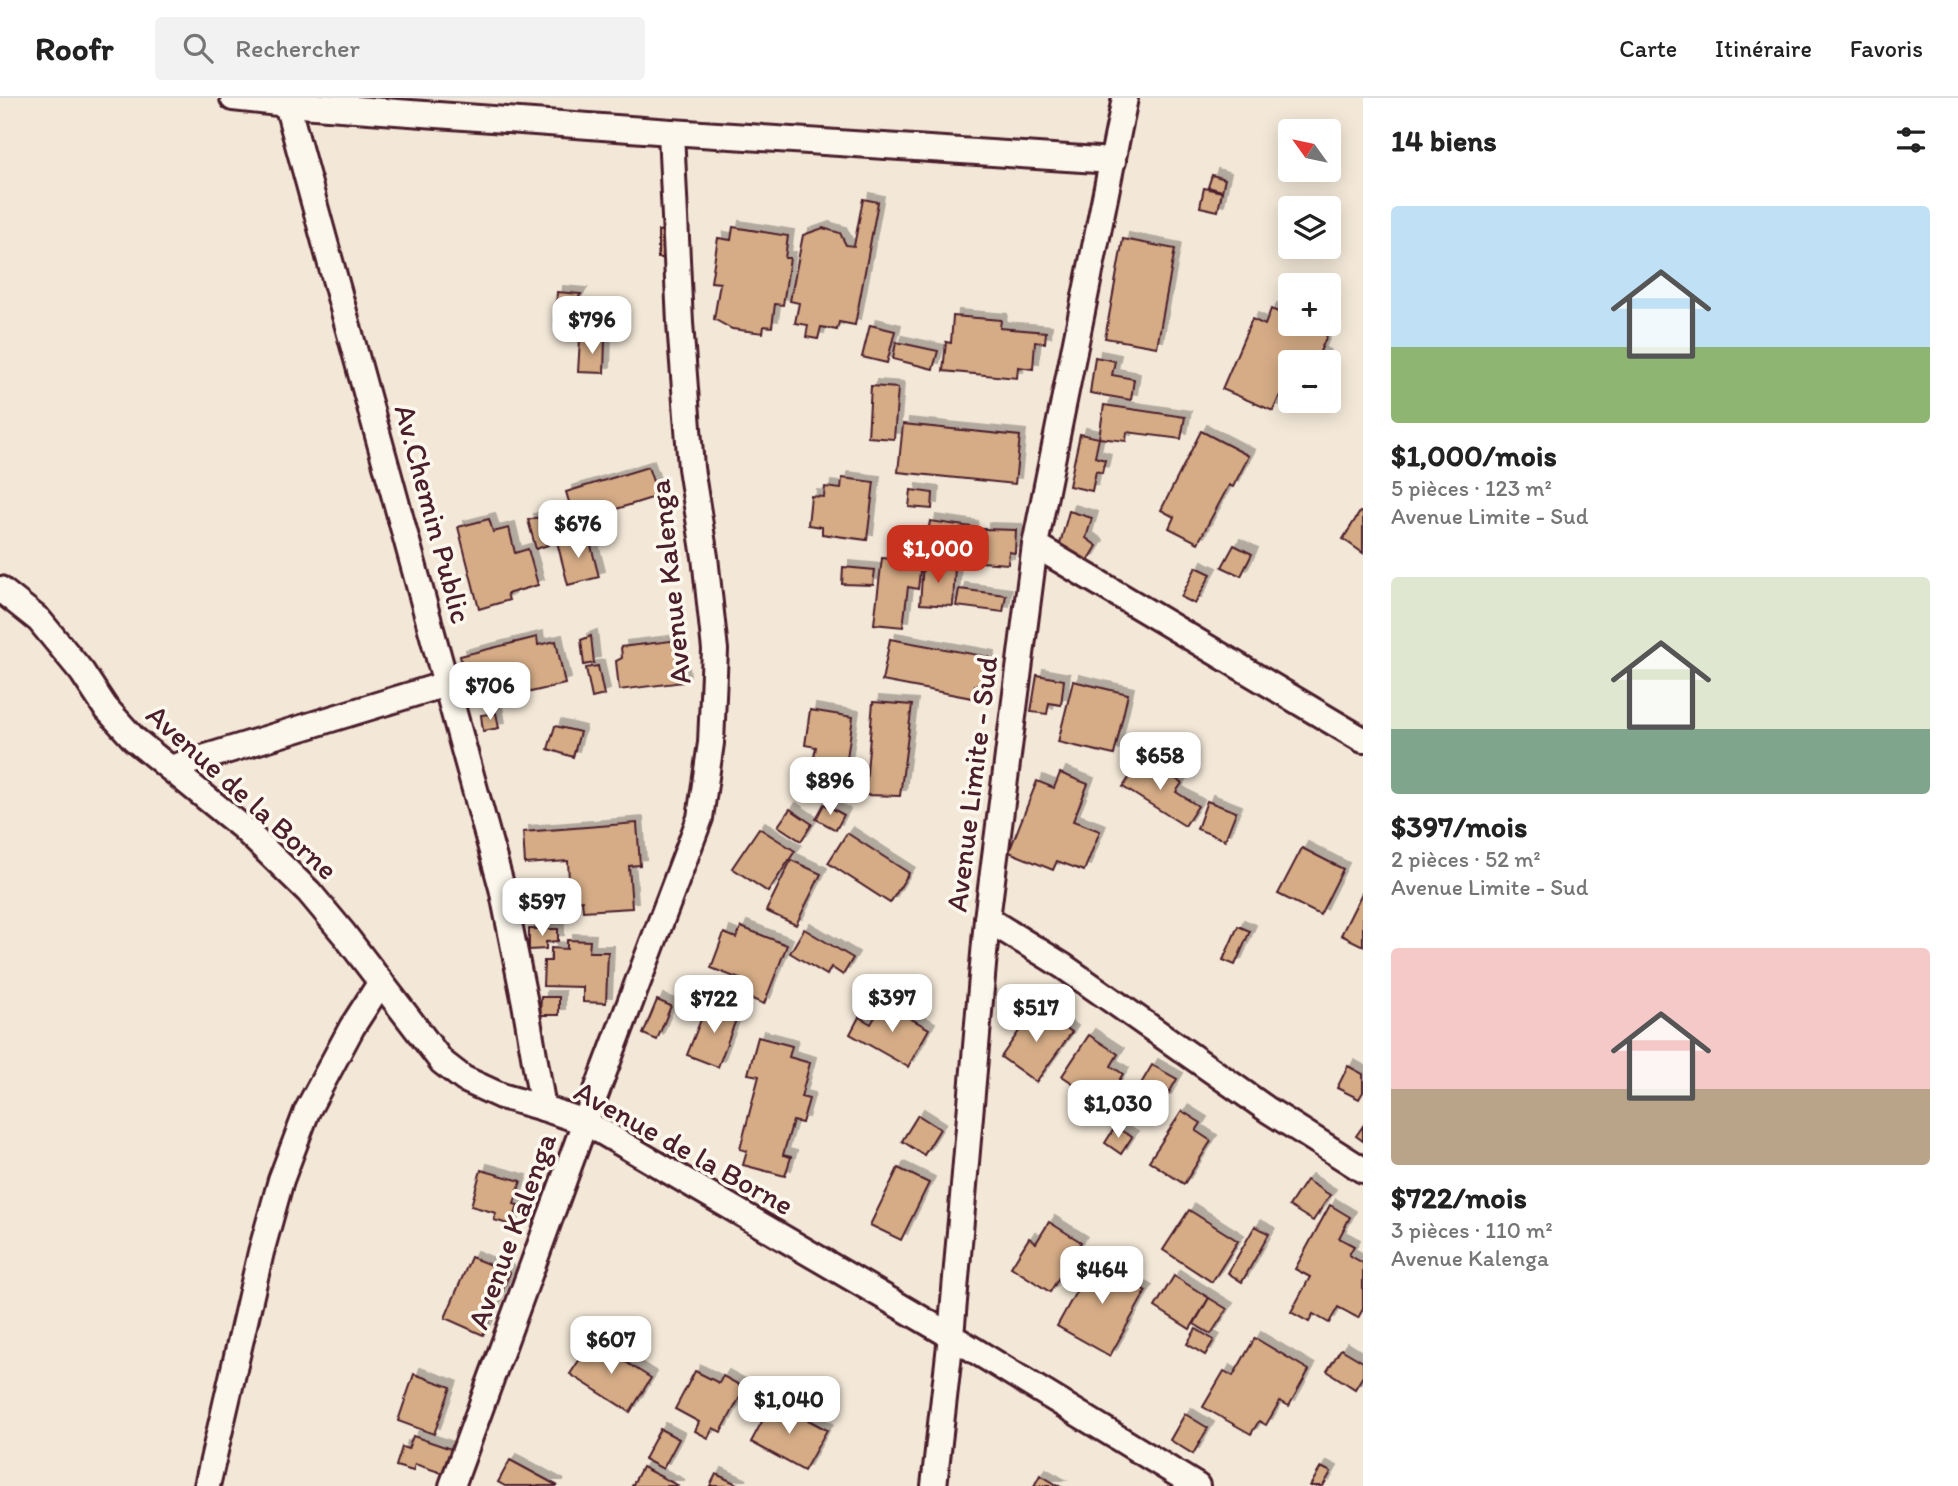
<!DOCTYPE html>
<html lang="fr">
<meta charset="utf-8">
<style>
:root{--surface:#fff;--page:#f2f2f2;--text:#222;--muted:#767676;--line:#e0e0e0;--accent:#c8321e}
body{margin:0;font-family:Itim,sans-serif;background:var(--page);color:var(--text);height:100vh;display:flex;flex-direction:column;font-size:26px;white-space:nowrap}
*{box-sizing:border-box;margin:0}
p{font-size:23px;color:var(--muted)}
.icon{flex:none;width:38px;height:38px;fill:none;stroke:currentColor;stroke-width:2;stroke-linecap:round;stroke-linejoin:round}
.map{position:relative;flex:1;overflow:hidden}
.sheet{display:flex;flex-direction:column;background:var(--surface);width:595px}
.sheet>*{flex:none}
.needle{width:46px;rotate:303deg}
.buttons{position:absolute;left:1278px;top:21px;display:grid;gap:14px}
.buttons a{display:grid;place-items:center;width:63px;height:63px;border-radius:7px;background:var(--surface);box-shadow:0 4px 18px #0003;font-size:35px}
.price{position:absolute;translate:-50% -60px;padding:0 16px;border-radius:14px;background:#fff;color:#222;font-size:23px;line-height:46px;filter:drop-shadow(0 2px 4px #0008)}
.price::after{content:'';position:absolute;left:50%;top:42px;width:21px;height:16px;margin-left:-10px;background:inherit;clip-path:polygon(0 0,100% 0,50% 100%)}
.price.active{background:var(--accent);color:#fff}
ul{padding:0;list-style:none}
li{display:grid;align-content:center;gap:14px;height:371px;padding:0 28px}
li span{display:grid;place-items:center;height:217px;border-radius:7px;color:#555}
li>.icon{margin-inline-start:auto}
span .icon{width:126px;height:126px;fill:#fffc;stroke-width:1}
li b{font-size:30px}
h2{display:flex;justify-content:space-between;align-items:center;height:84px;padding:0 28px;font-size:30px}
header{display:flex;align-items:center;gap:42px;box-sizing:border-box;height:98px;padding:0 35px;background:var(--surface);border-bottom:2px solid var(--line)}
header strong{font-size:33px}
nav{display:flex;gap:38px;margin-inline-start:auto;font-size:24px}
.search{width:490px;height:63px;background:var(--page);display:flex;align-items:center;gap:18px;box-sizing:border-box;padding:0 24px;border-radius:7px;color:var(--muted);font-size:26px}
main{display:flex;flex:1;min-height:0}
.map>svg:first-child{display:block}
</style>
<header>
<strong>Roofr</strong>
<div class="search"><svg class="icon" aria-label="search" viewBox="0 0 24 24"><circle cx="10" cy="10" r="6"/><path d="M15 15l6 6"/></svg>Rechercher</div>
<nav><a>Carte</a><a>Itinéraire</a><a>Favoris</a></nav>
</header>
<main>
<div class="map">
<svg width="1363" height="1388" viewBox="0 0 1363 1388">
<defs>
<filter id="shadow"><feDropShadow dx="6" dy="-6" stdDeviation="0" flood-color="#0004"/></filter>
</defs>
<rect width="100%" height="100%" fill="#f3e8d8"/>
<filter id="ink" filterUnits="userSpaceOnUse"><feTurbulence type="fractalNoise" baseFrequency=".0143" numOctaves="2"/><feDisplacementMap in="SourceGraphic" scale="14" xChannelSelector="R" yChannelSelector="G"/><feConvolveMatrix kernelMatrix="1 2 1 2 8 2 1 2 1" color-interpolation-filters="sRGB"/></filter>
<g filter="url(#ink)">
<!-- building -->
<g fill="#d5ac86" stroke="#4a1f2b" stroke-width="2" filter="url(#shadow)">
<polygon points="1212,77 1225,81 1222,93 1208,89"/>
<polygon points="1204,90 1222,94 1218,113 1200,109"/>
<polygon points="863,101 878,104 855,227 839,224 837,232 821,229 818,241 806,239 808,227 795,225 799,205 790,203 803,137 823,130 840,135 846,147 854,148"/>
<polygon points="733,129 788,138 785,160 790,160 783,207 775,206 772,229 764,228 763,235 732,231 714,221 720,185 711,184 718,140 731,142"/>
<polygon points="666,132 666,160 658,160 658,133"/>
<polygon points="1123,141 1175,151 1157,249 1105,240"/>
<polygon points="557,194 581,196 574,206 573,225 555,223"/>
<polygon points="1271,211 1290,219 1290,226 1306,226 1328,235 1319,256 1324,258 1322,264 1290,264 1290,301 1280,297 1273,313 1222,291 1252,221 1265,227"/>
<polygon points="601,218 606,236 596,239 590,221"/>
<polygon points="953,218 1001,222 1000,230 1046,234 1045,245 1035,244 1033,271 1018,269 1017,280 943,273 946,244 951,245"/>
<polygon points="870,227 895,233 887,265 862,259"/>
<polygon points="580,241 605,242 604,275 578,274"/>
<polygon points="896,244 938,253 933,271 893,261"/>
<polygon points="1095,259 1115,263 1112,277 1134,281 1131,302 1090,295"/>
<polygon points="871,288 898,290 894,341 868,339"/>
<polygon points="1104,307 1185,319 1181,341 1127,334 1126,343 1099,340"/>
<polygon points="903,326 1020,338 1015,386 898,374"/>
<polygon points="1201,333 1249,358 1233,389 1229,387 1198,445 1169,430 1174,419 1161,412"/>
<polygon points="1080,336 1099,340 1095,359 1105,362 1102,375 1096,373 1092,393 1069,388"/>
<polygon points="648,369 658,398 575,424 566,394"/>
<polygon points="842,380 874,384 867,442 822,436 822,429 808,427 811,398 824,399 825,389 841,391"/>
<polygon points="911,392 933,395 932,411 909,409"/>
<polygon points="1069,413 1092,420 1086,440 1097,448 1088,463 1060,446"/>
<polygon points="1360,414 1363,415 1363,455 1343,441"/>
<polygon points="540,419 548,447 536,451 528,422"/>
<polygon points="489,421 493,434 509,430 515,455 528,451 538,487 507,496 509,502 479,511 458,429"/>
<polygon points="930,423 972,429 966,465 924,459"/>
<polygon points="983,431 1016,432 1015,455 1009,454 1008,466 981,464"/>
<polygon points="588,436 599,479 568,487 557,444"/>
<polygon points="1234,447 1252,456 1241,478 1222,469"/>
<polygon points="882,460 921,464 918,491 908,489 903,529 874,526"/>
<polygon points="923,466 955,467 953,508 920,506"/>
<polygon points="843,469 875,472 873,487 842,486"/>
<polygon points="1196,469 1211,476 1195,506 1181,499"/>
<polygon points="959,491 1006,497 1003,514 956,508"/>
<polygon points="591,538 594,565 584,567 581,542"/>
<polygon points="537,539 538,547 556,543 565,586 471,608 460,558"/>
<polygon points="890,541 989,559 984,588 975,587 972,600 882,583"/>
<polygon points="679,542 684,584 619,592 616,563 622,560 621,549"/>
<polygon points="598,568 604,597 592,600 586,570"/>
<polygon points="1037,577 1064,582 1061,607 1049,605 1047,616 1031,614"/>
<polygon points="1073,583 1128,596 1114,657 1058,644"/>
<polygon points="873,604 912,607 900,698 865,697"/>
<polygon points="810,612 853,619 845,674 812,669 816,649 805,647"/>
<polygon points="496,615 499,630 483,633 481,617"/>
<polygon points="555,628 580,634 573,659 548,651"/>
<polygon points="1142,660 1182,685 1176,694 1198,708 1185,728 1123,689"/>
<polygon points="1060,675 1088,686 1073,723 1100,733 1084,773 1057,763 1053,772 1009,754 1037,683 1054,690"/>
<polygon points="1207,703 1236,714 1225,742 1197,731"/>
<polygon points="824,706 844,717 836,732 816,721"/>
<polygon points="790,711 812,726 801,743 778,728"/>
<polygon points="637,725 640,767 629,768 632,810 583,813 582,802 570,803 568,763 525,766 523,734"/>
<polygon points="759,730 795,753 768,794 732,770"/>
<polygon points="847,735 909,775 890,805 828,765"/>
<polygon points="1302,750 1343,771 1320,817 1278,796"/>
<polygon points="791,762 821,776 796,827 766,813"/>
<polygon points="1362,795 1363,796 1363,848 1341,837"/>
<polygon points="1238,828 1250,833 1235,867 1223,862"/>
<polygon points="741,829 787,847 764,906 740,896 745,883 711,870 724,835 736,840"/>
<polygon points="529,831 558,831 558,843 546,844 546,851 529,852"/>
<polygon points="804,831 853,860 843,877 831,869 827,877 790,855"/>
<polygon points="567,842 590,843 589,854 608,854 606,905 583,904 583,889 543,888 544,863 551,863 551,850 567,851"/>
<polygon points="541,899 559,899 559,917 540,917"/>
<polygon points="657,902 671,908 657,942 643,936"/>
<polygon points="719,904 740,911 718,969 687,957 702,919 712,923"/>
<polygon points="883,905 929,931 908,969 850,936 859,919 871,926"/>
<polygon points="1036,909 1072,934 1036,984 1001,959"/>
<polygon points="1089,937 1118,956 1111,968 1123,976 1104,1006 1062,978"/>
<polygon points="758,939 792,948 789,959 810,965 801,999 809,1001 802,1025 793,1023 783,1057 791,1059 785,1078 743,1067 747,1053 740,1051 759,978 748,976"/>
<polygon points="1152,967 1177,981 1165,1002 1154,996 1146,1009 1132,1001"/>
<polygon points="1348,968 1363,976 1363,994 1359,1001 1337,990"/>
<polygon points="1182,1013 1201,1025 1196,1033 1211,1043 1184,1086 1149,1063"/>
<polygon points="918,1017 940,1031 924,1057 902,1043"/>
<polygon points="1363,1028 1363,1043 1356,1038"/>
<polygon points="1115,1029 1132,1039 1121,1056 1105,1045"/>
<polygon points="898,1070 929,1085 901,1142 870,1127"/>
<polygon points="481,1072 521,1083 514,1106 518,1107 512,1127 494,1122 496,1115 471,1108"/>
<polygon points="1306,1082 1330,1097 1313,1123 1289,1108"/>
<polygon points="1330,1107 1350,1119 1339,1140 1354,1148 1349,1157 1363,1165 1363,1211 1358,1220 1338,1209 1329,1225 1313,1216 1309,1224 1291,1214 1310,1179 1295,1171"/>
<polygon points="1189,1112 1238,1143 1212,1184 1163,1152"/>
<polygon points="1049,1124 1081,1144 1050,1194 1011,1169 1029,1140 1036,1145"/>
<polygon points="1255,1128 1269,1136 1242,1184 1228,1175"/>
<polygon points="1097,1156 1129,1174 1125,1181 1146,1193 1110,1258 1057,1228"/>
<polygon points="471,1159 510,1175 483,1237 445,1220"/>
<polygon points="1174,1178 1209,1200 1190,1231 1155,1209"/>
<polygon points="1209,1200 1227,1211 1211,1236 1194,1226"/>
<polygon points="1196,1231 1214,1242 1205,1257 1187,1246"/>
<polygon points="1255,1240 1309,1272 1289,1308 1280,1303 1266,1327 1259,1323 1251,1336 1203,1309 1224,1273 1233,1278"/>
<polygon points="592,1243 651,1280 630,1314 570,1276"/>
<polygon points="1341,1251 1363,1264 1363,1278 1355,1291 1327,1273"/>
<polygon points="695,1273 719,1285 723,1278 745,1290 721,1334 713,1330 708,1340 695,1333 699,1324 675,1311"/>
<polygon points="414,1276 451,1289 434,1336 398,1323"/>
<polygon points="773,1303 827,1332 804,1373 751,1344"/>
<polygon points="1185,1316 1208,1330 1193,1356 1170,1342"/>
<polygon points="660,1331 679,1341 663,1371 644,1361"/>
<polygon points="413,1338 457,1353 448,1377 415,1366 413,1373 396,1368 402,1349 408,1351"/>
<polygon points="510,1362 558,1388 505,1388 498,1384"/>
<polygon points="642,1369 679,1388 632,1388"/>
<polygon points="1321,1369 1331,1374 1323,1388 1310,1388"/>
<polygon points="716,1376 741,1388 710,1388"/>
<polygon points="1040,1377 1059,1388 1034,1388"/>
</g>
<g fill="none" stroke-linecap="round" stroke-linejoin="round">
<!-- minor casing -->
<g stroke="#4a1f2b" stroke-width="30">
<g id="minor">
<polyline points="233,0 287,6 671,34 1113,63"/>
<polyline points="287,6 502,790 525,905 543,1010"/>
<polyline points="1035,447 1363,642"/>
<polyline points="0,491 39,522 82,574 105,609 134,641 242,729 309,794 344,836 442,964 464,981 501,998 543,1010 585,1024 951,1238 1197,1388"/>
<polyline points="170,670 446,586"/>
<polyline points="987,821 1063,868 1268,1012 1363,1072"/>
<polyline points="207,1388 261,1154 281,1082 307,1013 352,929 381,884"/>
<polyline points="452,1388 585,1024 700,720 711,645 715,552 705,459 691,370 680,225 671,34"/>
<polyline points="934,1388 951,1238 987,821 1035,447 1125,0"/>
</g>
</g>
<!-- minor -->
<use href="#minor" stroke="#fbf7ec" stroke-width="24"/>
</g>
</g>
<g text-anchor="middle" stroke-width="7" stroke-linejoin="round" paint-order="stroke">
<!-- street labels -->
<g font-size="30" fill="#4a1f2b" stroke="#fbf7ec">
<text transform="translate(433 416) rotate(75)" y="10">Av.Chemin Public</text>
<text transform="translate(670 484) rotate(-96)" y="10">Avenue Kalenga</text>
<text transform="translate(972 686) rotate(-83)" y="10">Avenue Limite - Sud</text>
<text transform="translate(242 694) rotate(42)" y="10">Avenue de la Borne</text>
<text transform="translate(684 1050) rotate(29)" y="10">Avenue de la Borne</text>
<text transform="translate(512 1133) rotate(-70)" y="10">Avenue Kalenga</text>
</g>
</g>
</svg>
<div class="buttons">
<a><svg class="needle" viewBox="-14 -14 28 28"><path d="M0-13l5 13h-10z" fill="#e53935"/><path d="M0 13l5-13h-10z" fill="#767676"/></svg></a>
<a><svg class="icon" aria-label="layers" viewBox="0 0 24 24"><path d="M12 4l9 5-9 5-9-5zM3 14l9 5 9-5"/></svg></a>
<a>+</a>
<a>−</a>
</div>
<b class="price" style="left:592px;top:258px">$796</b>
<b class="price" style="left:578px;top:462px">$676</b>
<b class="price active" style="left:938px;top:487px">$1,000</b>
<b class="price" style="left:490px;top:624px">$706</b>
<b class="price" style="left:1160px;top:694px">$658</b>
<b class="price" style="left:830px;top:719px">$896</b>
<b class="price" style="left:542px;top:840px">$597</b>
<b class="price" style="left:892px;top:936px">$397</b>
<b class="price" style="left:714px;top:937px">$722</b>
<b class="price" style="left:1036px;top:946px">$517</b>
<b class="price" style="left:1118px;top:1042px">$1,030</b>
<b class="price" style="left:1102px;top:1208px">$464</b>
<b class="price" style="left:611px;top:1278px">$607</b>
<b class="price" style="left:789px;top:1338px">$1,040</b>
</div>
<section class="sheet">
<h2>14 biens<svg class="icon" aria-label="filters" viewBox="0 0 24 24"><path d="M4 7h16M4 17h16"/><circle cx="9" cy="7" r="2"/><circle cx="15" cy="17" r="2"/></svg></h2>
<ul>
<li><span style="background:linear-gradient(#bfe0f5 65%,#8fb573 0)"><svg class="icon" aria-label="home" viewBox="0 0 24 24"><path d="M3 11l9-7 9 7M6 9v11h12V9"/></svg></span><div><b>$1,000/mois</b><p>5 pièces · 123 m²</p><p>Avenue Limite - Sud</p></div></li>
<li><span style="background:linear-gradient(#dfe7d0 70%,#7fa58c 0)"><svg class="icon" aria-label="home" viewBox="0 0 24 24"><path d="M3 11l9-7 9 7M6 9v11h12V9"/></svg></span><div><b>$397/mois</b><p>2 pièces · 52 m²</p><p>Avenue Limite - Sud</p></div></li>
<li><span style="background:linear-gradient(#f6c9c9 65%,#b9a48a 0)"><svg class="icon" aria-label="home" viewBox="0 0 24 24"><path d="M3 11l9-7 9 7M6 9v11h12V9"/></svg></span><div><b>$722/mois</b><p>3 pièces · 110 m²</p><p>Avenue Kalenga</p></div></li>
</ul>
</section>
</main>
